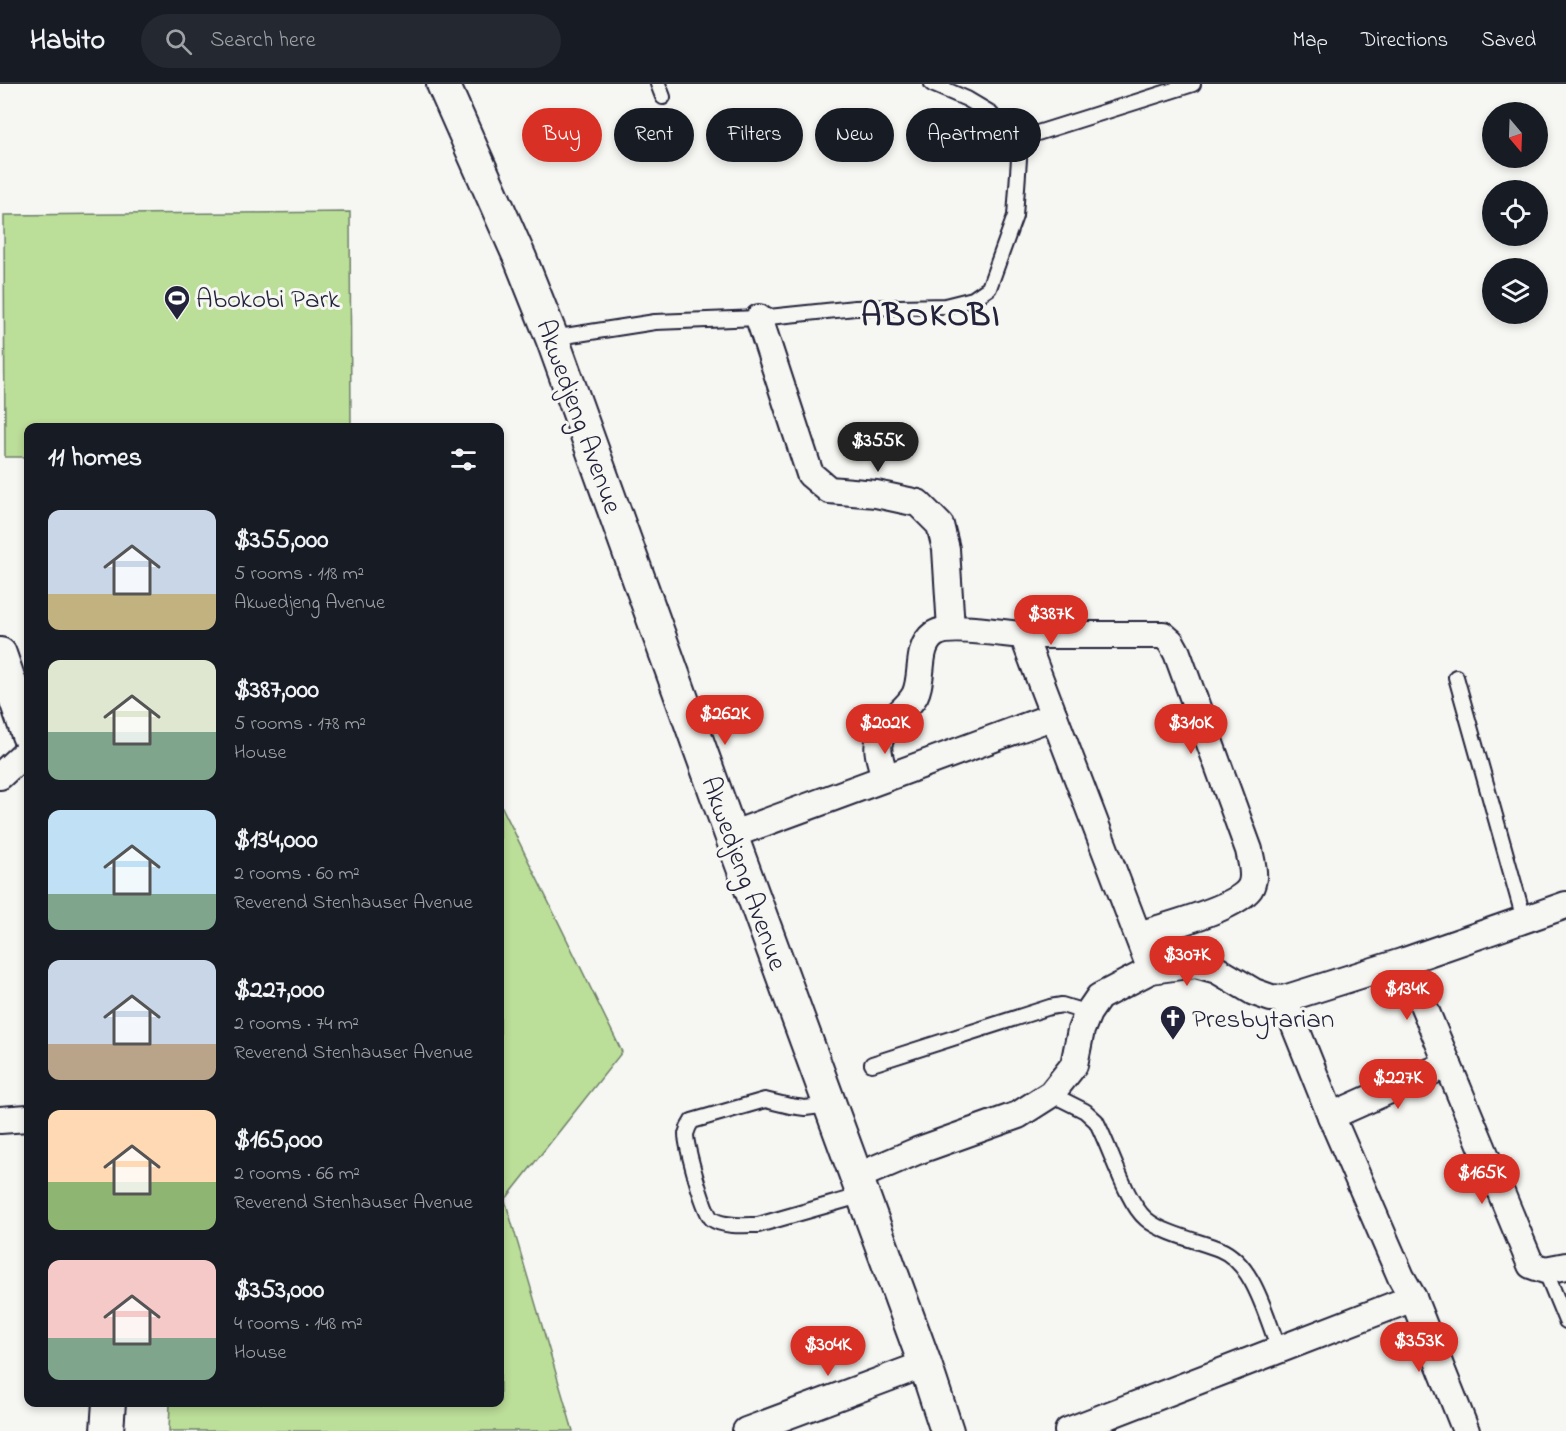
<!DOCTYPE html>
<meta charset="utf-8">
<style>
:root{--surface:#171b24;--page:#242831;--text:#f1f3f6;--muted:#9ea1a6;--line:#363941;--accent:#d93025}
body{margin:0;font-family:"Indie Flower",sans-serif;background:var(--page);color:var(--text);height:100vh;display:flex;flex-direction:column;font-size:22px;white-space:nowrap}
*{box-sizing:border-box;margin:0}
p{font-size:20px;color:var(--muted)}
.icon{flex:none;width:33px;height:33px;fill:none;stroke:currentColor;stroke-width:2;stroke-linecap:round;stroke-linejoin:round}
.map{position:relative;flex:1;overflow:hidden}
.panel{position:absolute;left:24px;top:339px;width:480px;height:984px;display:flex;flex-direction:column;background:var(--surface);border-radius:12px;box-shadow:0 3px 9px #0003}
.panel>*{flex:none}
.guide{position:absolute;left:522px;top:24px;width:570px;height:54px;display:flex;gap:12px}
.needle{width:39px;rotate:161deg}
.tools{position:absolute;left:1482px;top:18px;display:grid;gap:12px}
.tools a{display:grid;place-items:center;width:66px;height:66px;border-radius:50%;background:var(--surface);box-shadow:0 3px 9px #0003;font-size:30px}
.price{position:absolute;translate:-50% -51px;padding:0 14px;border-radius:21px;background:var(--accent);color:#fff;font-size:20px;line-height:39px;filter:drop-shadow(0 2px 3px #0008)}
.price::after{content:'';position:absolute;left:50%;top:36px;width:18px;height:14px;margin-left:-9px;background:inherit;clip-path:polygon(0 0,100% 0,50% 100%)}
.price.selected{background:#222;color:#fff}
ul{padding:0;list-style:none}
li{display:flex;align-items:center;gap:18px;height:150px;padding:0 24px}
li span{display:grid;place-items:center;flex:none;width:168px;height:120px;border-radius:12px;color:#555}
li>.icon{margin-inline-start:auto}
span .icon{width:72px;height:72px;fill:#fffc;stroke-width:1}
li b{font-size:26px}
h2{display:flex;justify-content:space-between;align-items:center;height:72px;padding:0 24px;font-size:26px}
.chip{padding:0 21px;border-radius:27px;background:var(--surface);box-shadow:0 3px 9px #0003;font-size:21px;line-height:54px}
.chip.selected{background:var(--accent);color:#fff}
header{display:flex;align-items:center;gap:36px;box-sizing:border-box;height:84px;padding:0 30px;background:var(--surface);border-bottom:2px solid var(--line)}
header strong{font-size:28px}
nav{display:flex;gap:33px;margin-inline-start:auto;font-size:21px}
.search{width:420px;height:54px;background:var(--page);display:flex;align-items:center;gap:15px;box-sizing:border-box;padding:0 21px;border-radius:33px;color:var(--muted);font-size:22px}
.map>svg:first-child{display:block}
</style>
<header>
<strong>Habito</strong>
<div class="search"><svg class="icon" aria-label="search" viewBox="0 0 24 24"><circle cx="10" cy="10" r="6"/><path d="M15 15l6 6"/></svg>Search here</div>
<nav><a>Map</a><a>Directions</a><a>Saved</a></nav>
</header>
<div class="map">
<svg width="1566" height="1347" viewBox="0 0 1566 1347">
<rect width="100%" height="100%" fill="#f6f6f2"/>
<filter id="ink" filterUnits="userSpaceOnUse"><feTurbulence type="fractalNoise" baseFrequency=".0167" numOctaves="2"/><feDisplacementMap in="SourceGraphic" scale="12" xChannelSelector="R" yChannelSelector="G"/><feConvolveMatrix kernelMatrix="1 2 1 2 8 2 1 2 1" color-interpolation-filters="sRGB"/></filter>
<g filter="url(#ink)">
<!-- green -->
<g fill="#bbde98" stroke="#6e806a" stroke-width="1.5">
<polygon points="350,128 351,343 28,344 28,373 5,373 4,131"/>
<polygon points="500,719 622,968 505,1116 573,1347 169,1347 170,1319 500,1318"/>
</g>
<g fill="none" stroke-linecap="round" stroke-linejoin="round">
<!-- service casing -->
<g stroke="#22223b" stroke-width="18">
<g id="service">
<polyline points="658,0 663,13"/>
<polyline points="1012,57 1193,0"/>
<polyline points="552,254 655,238 759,234 855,224 945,222 973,215 989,204 1015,132 1019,75 1009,51 989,28 967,15 932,0"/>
<polyline points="1456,593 1524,835"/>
<polyline points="872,980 1050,923 1062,921 1088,929"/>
<path d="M1051 1010 1085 1027 1096 1037C1110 1063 1126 1118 1146 1135 1162 1149 1198 1157 1219 1165 1254 1179 1266 1233 1279 1265"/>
<path d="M829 1021 805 1024 790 1022 765 1016 692 1037C690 1040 687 1046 686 1050 686 1061 704 1130 712 1135 723 1143 745 1141 758 1141L863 1111"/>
<polyline points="1545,1186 1566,1237"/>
</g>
</g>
<!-- minor casing -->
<g stroke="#22223b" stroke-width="30">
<g id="minor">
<polyline points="759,234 810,390 829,406 876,410 918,419 940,441 946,465 951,545"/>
<path d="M1023 551H1163L1171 558 1177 569 1249 766C1251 777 1256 791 1251 802 1242 823 1161 844 1138 851"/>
<polyline points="0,692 28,666"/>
<path d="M885 694C883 684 876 668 879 658 886 634 904 630 915 611 924 593 916 564 933 551 947 539 1004 550 1023 551L1151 886"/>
<polyline points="731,751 1054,632"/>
<polyline points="1405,877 1531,1181 1545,1186 1566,1182"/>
<polyline points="1331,1032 1448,980"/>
<polyline points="0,1036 28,1034"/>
<polyline points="856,1093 917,1067 1018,1031 1051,1010 1074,981 1081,946 1088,929 1099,913 1151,886 1196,880 1217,886 1254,908 1271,914 1284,915 1405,877 1566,821"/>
<polyline points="1413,1214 1466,1347"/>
<polyline points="746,1347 925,1280"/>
<polyline points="1068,1347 1413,1214 1401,1193 1331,1032 1284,915"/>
</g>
</g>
<!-- tertiary casing -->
<g stroke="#22223b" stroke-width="36">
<g id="tertiary">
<polyline points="443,0 520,174 552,254 731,751 925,1280 947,1347"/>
<polyline points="0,570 28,651"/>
<polyline points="107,1347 109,1318"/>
</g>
</g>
<!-- service -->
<use href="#service" stroke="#f6f6f2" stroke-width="14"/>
<!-- minor -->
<use href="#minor" stroke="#f6f6f2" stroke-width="26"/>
<!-- tertiary -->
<use href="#tertiary" stroke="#f6f6f2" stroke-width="32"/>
</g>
</g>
<!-- icons -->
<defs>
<g id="stadium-pin" transform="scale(1.35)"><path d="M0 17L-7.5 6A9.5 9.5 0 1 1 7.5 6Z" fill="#22223b" stroke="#f6f6f2"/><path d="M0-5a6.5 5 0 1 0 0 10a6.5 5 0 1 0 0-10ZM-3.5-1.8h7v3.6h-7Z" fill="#fff"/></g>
<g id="church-pin" transform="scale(1.35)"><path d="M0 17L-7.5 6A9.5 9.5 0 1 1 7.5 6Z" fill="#22223b" stroke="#f6f6f2"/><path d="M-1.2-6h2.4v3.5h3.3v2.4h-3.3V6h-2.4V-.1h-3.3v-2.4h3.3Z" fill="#fff"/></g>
</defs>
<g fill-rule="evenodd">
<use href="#stadium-pin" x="177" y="214"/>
<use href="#church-pin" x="1173" y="934"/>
</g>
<g text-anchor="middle" stroke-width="6" stroke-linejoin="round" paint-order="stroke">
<!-- poi labels -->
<g font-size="27" fill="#22223b" stroke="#f6f6f2" text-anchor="start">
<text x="196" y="223">Abokobi Park</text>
<text x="1192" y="943">Presbytarian</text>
</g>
<!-- street labels -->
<g font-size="27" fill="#22223b" stroke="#f6f6f2">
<text transform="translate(580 332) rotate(70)" y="9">Akwedjeng Avenue</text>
<text transform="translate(745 789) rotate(70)" y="9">Akwedjeng Avenue</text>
</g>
<!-- district labels -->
<g font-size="33" font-weight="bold" letter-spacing="1.5" fill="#22223b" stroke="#f6f6f2">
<text x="931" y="241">ABOKOBI</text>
</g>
</g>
</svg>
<div class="tools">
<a><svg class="needle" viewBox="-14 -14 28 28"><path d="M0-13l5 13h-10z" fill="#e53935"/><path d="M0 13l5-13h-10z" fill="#9ea1a6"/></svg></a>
<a><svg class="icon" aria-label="locate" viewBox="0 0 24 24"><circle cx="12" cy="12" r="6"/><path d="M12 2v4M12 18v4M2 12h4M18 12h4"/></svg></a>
<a><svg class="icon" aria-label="layers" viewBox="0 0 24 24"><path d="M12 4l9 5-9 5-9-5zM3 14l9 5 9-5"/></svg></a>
</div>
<b class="price selected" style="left:878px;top:389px">$355K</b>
<b class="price" style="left:1051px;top:562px">$387K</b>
<b class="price" style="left:725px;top:662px">$262K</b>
<b class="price" style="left:885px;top:671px">$202K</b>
<b class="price" style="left:1191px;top:671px">$310K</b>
<b class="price" style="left:1187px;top:903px">$307K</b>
<b class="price" style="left:1407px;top:937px">$134K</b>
<b class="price" style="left:1398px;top:1026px">$227K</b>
<b class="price" style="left:1482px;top:1121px">$165K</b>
<b class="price" style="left:1419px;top:1289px">$353K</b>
<b class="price" style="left:828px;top:1293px">$304K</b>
<div class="guide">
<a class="chip selected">Buy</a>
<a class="chip">Rent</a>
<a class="chip">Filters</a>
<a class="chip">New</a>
<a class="chip">Apartment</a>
</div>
<section class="panel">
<h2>11 homes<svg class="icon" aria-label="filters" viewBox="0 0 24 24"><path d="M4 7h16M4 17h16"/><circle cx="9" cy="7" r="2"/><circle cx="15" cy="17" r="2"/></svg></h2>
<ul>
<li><span style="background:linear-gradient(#c9d6e8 70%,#c2b280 0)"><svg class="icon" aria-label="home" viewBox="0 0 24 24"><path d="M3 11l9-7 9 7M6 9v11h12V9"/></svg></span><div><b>$355,000</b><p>5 rooms · 118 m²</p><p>Akwedjeng Avenue</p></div></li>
<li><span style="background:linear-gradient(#dfe7d0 60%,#7fa58c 0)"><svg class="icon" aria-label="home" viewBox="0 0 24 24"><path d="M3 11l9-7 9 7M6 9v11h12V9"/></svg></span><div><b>$387,000</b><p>5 rooms · 178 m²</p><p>House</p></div></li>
<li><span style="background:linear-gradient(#bfe0f5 70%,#7fa58c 0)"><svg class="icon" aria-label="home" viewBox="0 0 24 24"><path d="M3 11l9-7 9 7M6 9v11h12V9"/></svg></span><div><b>$134,000</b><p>2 rooms · 60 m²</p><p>Reverend Stenhauser Avenue</p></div></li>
<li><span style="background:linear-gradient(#c9d6e8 70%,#b9a48a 0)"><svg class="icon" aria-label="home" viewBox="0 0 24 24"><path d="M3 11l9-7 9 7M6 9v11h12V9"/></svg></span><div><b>$227,000</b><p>2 rooms · 74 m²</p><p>Reverend Stenhauser Avenue</p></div></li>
<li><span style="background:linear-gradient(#ffd9b3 60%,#8fb573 0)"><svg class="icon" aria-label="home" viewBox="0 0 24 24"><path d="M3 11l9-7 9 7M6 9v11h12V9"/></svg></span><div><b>$165,000</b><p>2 rooms · 66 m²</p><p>Reverend Stenhauser Avenue</p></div></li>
<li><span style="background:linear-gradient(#f6c9c9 65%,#7fa58c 0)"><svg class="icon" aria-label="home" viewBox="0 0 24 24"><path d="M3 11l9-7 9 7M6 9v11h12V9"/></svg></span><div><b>$353,000</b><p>4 rooms · 148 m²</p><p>House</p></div></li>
</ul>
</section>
</div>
